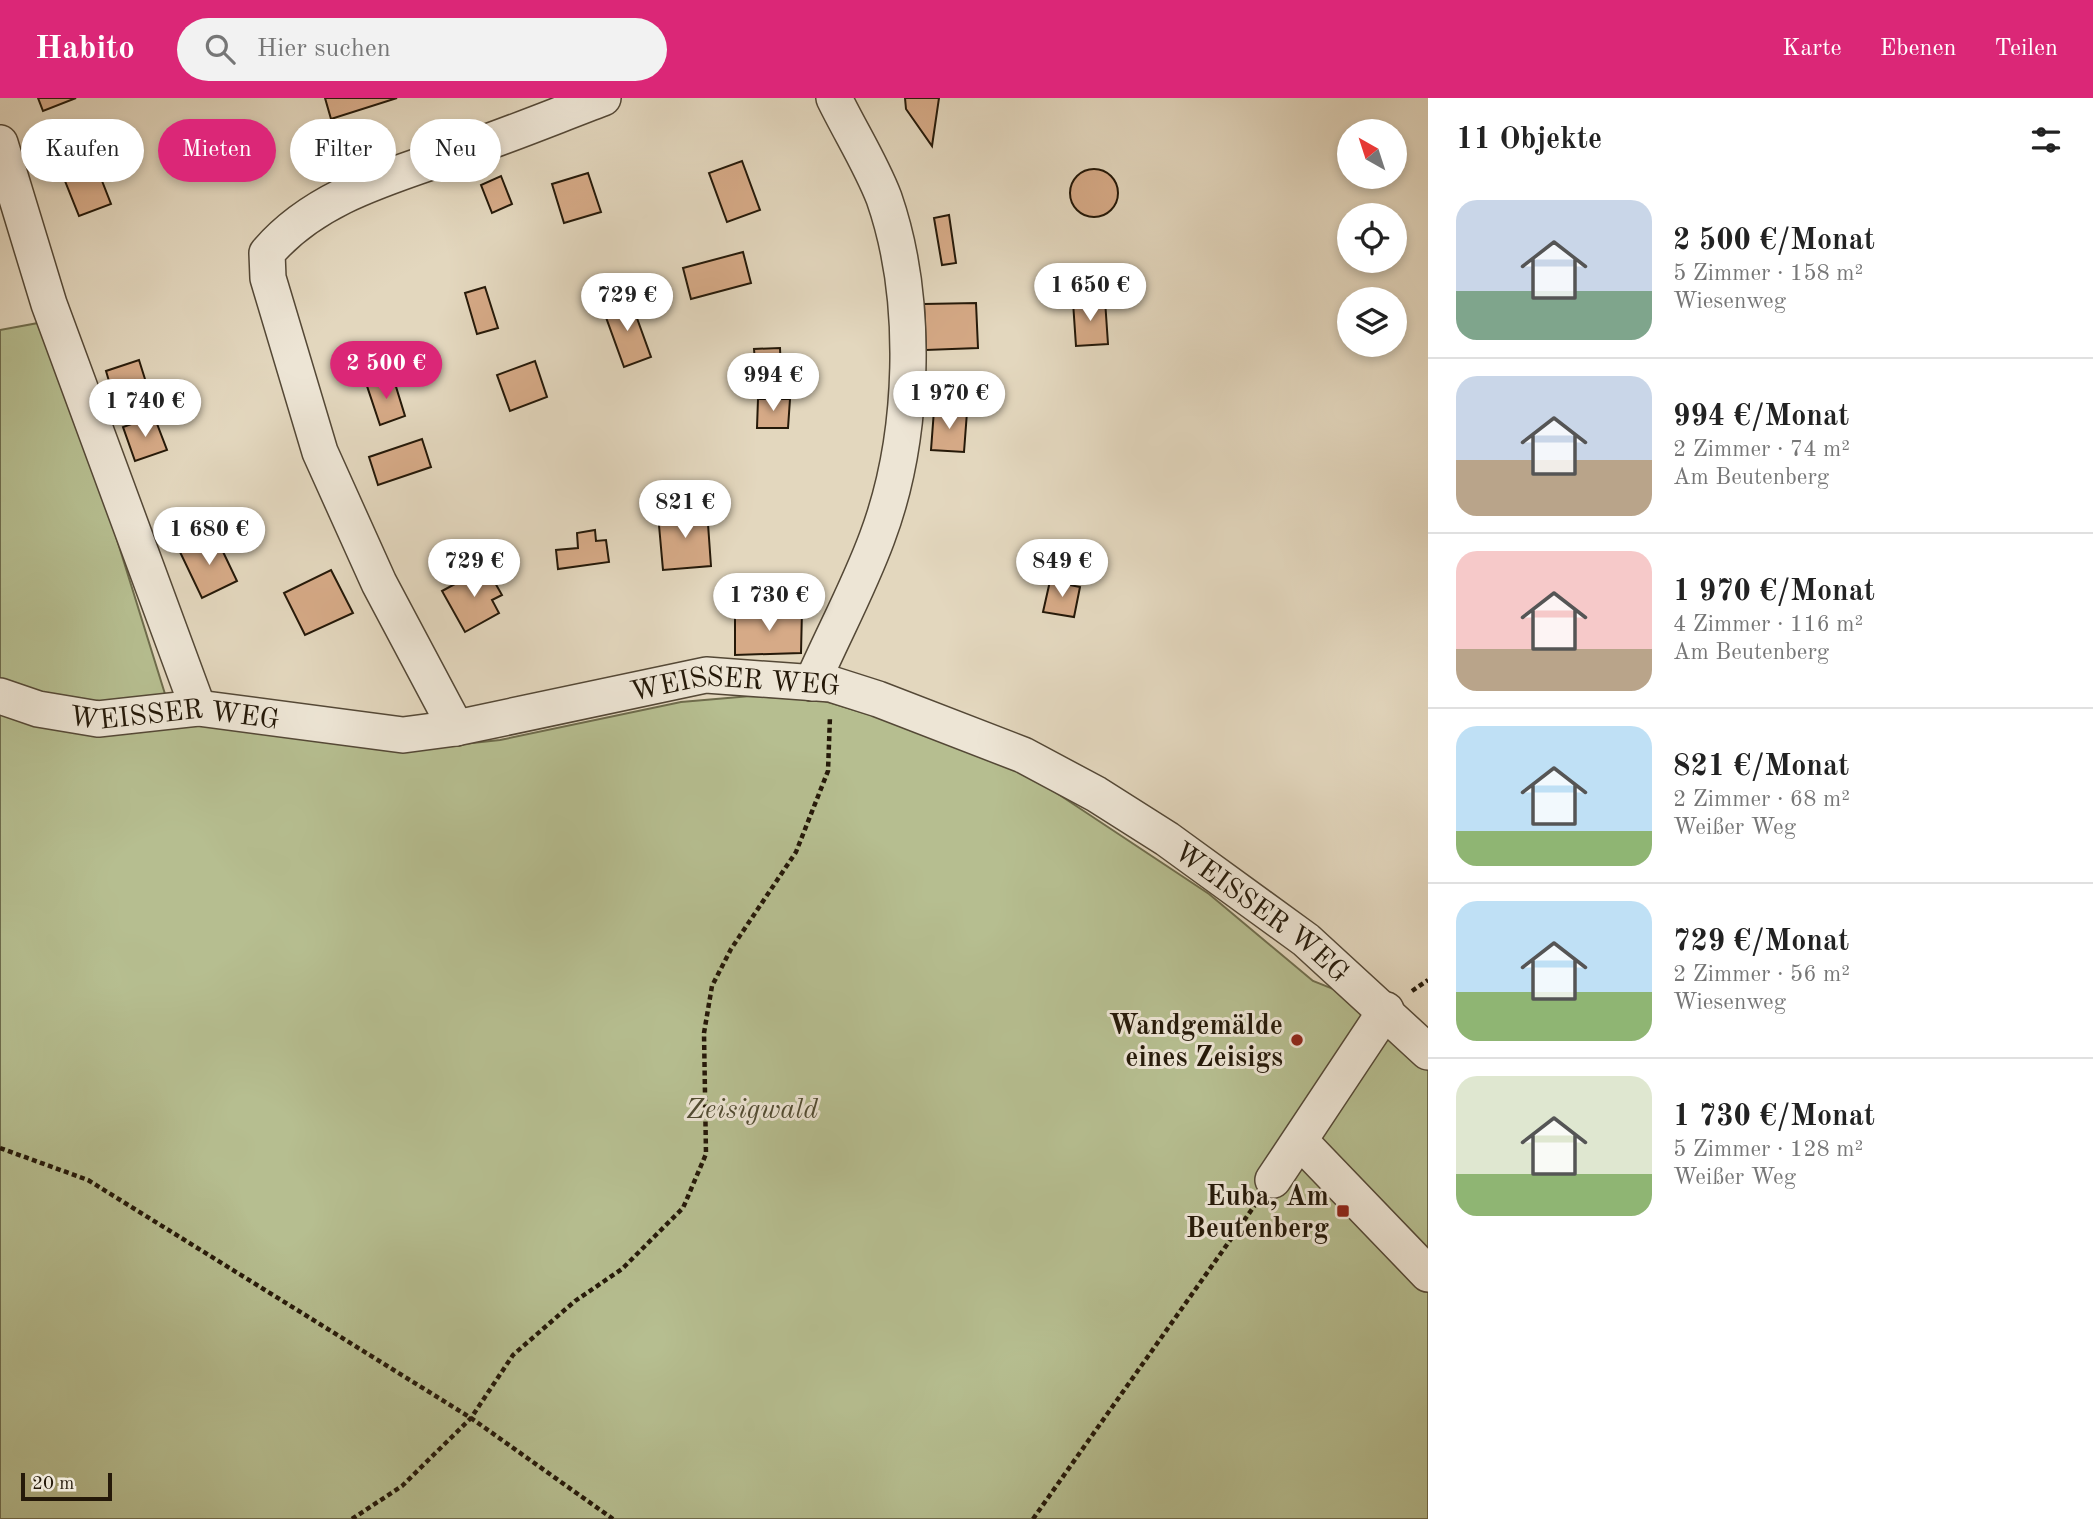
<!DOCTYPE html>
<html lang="de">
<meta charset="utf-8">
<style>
:root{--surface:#fff;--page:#f2f2f2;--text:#222;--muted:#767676;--line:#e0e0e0;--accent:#db2777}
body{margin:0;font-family:"Old Standard TT",serif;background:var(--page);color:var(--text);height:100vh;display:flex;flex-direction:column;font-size:26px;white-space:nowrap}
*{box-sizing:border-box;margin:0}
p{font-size:23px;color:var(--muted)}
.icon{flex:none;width:38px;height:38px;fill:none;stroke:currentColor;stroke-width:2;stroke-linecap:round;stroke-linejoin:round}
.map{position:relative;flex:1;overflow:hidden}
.panel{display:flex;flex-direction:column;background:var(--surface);width:665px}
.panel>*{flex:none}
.top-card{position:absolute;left:21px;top:21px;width:665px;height:63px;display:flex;gap:14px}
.needle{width:46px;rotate:321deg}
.controls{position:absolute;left:1337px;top:21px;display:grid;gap:14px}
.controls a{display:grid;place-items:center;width:70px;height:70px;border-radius:50%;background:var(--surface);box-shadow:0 4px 10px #0003;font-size:35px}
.scale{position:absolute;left:21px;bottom:18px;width:91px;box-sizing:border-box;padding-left:7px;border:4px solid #251909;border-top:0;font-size:19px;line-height:24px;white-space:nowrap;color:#251909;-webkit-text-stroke:5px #ede5d5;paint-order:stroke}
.price{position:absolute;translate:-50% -60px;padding:0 16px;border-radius:24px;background:#fff;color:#222;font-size:23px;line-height:46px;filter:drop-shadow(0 2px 4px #0008)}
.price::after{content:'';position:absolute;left:50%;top:42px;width:21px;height:16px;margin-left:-10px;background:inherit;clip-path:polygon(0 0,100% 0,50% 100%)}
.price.active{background:var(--accent);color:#fff}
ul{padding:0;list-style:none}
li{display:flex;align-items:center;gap:21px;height:175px;padding:0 28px}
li+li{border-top:2px solid var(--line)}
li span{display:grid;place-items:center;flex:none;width:196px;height:140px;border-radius:21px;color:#555}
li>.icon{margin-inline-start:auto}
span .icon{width:84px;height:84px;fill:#fffc;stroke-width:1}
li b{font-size:30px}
h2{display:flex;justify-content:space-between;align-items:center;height:84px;padding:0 28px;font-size:30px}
.chip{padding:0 24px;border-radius:32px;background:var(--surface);box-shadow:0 4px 10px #0003;font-size:24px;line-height:63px}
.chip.active{background:var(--accent);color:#fff}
header{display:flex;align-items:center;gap:42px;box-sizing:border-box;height:98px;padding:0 35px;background:var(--accent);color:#fff}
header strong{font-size:33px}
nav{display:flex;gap:38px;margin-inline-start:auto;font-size:24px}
.search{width:490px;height:63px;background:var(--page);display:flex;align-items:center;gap:18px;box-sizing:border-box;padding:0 24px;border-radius:38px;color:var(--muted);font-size:26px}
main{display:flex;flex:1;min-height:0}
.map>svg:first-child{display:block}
</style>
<header>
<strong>Habito</strong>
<div class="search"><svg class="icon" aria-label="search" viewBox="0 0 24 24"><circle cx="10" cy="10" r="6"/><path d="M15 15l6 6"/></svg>Hier suchen</div>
<nav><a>Karte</a><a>Ebenen</a><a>Teilen</a></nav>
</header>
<main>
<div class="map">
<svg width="1428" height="1421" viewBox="0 0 1428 1421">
<rect width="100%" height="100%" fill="#e3d7be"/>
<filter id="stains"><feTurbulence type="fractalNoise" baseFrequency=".00286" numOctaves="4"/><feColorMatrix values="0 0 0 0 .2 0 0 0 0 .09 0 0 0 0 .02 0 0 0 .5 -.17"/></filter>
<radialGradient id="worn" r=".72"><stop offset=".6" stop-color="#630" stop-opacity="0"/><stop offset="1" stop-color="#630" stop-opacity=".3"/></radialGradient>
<!-- green -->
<polygon fill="#b6be90" stroke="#6e6c4c" stroke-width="2" points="49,223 165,596 407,652 500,642 681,604 751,598 821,602 901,626 980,655 1040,684 1209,796 1313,883 1386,912 1428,954 1428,1421 0,1421 0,232"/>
<!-- building -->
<g fill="#d6aa87" stroke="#251909" stroke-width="2">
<polygon points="38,0 76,0 43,13"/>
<polygon points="325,0 397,0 331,21"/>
<polygon points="905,0 939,0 932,48 906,11"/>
<polygon points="742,63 760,112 727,124 709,75"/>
<polygon points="95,65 111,106 79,118 63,78"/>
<circle cx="1094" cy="95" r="24"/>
<polygon points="588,75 601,114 564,125 552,86"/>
<polygon points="501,78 512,106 492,115 481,87"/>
<polygon points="949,117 956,165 942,167 934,120"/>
<polygon points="743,154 751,185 691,201 683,170"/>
<polygon points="485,189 498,230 477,236 465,195"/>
<polygon points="630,201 651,259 624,269 603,211"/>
<polygon points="1105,202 1108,246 1076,248 1073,204"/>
<polygon points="976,205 978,250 926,252 924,206"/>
<polygon points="780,250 781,275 756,277 754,251"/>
<polygon points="139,262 150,297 116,307 106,273"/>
<polygon points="535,263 547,299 510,313 497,277"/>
<polygon points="393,279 405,318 380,327 367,288"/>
<polygon points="758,301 790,301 788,330 757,330"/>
<polygon points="934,312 967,314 964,354 931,352"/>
<polygon points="154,318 167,352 135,363 123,329"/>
<polygon points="422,341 431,369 378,387 369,359"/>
<polygon points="707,412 711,468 663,472 658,416"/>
<polygon points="595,432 596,443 606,442 609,464 558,471 556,452 578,450 577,435"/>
<polygon points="215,437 237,483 202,500 180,454"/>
<polygon points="486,469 502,497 492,502 499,515 465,534 442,493"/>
<polygon points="331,472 353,515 305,537 284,495"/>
<polygon points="1050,483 1080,489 1074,519 1043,514"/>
<polygon points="802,512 801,555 735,557 735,518"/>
</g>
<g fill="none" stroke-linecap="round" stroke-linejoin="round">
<!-- minor casing -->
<g stroke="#544836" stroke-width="38">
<g id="minor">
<polyline points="0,45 49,206 198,610"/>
<path d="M812 585C833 537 859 489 877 440 915 339 919 201 884 100 871 66 850 33 834 0"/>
<path id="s1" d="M0 598 38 611 98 621 198 610 403 637 456 630 706 577 831 586 878 601 1023 657 1096 696 1167 741 1306 842 1428 954"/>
<path d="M456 630 379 485 320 354 268 180 267 155C318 95 397 77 468 51 514 35 558 17 603 0"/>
<polyline points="1300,1043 1428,1176"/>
<polyline points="1273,1082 1386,912"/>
</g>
</g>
<!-- path -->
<g stroke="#251909" stroke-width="4.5" stroke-dasharray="5 3.5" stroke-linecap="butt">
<polyline points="1412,893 1428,882"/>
<polyline points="0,1050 88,1082 471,1320 613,1421"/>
<polyline points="352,1421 402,1388 471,1320 513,1257 575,1203 622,1171 683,1110 706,1056 704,935 712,888 731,851 796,754 828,673 830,618"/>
<polyline points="1033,1421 1255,1107"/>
</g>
<!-- minor -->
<use href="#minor" stroke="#ede5d5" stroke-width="35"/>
</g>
<!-- markers -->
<g fill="#8f2418" stroke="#ede5d5" stroke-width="2.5">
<circle cx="1297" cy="942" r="7"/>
<rect x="1336" y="1106" width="14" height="14" rx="3.5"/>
</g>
<g text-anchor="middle" stroke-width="6" stroke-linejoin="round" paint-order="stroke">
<!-- street labels -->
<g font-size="28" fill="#251909" stroke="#ede5d5">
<text dy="10" stroke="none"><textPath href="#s1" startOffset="746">WEISSER WEG</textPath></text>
<text dy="10" stroke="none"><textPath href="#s1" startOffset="178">WEISSER WEG</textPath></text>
<text dy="10" stroke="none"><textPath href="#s1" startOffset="1334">WEISSER WEG</textPath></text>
</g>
<!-- poi labels -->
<g font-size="28" font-weight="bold" fill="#251909" stroke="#ede5d5" text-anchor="end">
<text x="1283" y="936">Wandgemälde<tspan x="1283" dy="32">eines Zeisigs</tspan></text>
<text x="1329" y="1107">Euba, Am<tspan x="1329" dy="32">Beutenberg</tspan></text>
</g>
<!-- park labels -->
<g font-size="28" font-style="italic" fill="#504b32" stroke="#ede5d5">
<text x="752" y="1020">Zeisigwald</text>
</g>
</g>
<rect width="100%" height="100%" filter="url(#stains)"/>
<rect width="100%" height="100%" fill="url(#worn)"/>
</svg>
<div class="controls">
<a><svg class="needle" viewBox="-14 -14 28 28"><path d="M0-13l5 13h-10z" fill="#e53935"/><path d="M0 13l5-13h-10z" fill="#767676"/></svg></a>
<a><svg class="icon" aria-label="locate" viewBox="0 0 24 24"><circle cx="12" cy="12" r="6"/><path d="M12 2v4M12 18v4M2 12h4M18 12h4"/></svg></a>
<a><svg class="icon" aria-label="layers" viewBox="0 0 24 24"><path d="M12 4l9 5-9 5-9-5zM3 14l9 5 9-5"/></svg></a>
</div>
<div class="scale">20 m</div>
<b class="price" style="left:1090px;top:225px">1 650 €</b>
<b class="price" style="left:627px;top:235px">729 €</b>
<b class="price active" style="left:386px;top:303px">2 500 €</b>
<b class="price" style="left:773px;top:315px">994 €</b>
<b class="price" style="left:949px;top:333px">1 970 €</b>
<b class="price" style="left:145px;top:341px">1 740 €</b>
<b class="price" style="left:685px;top:442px">821 €</b>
<b class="price" style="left:209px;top:469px">1 680 €</b>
<b class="price" style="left:474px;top:501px">729 €</b>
<b class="price" style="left:1062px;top:501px">849 €</b>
<b class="price" style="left:769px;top:535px">1 730 €</b>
<div class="top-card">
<a class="chip">Kaufen</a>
<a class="chip active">Mieten</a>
<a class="chip">Filter</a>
<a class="chip">Neu</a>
</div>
</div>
<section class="panel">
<h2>11 Objekte<svg class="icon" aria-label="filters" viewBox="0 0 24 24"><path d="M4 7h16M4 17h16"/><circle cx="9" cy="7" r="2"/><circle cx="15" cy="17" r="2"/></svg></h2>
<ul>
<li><span style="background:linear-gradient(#c9d6e8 65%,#7fa58c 0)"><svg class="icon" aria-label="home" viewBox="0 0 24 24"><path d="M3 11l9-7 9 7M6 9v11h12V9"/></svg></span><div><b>2 500 €/Monat</b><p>5 Zimmer · 158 m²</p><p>Wiesenweg</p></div></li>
<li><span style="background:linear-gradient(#c9d6e8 60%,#b9a48a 0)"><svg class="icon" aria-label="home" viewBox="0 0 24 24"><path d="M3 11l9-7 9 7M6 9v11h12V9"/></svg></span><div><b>994 €/Monat</b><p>2 Zimmer · 74 m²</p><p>Am Beutenberg</p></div></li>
<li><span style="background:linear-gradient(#f6c9c9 70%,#b9a48a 0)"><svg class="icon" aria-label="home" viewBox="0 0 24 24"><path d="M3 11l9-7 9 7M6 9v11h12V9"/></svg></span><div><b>1 970 €/Monat</b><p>4 Zimmer · 116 m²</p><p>Am Beutenberg</p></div></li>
<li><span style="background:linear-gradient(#bfe0f5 75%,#8fb573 0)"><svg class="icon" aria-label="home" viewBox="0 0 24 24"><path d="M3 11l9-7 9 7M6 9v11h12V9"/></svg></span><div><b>821 €/Monat</b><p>2 Zimmer · 68 m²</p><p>Weißer Weg</p></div></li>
<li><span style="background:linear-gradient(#bfe0f5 65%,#8fb573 0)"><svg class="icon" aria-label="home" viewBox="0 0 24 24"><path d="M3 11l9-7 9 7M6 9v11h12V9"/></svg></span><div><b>729 €/Monat</b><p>2 Zimmer · 56 m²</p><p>Wiesenweg</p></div></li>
<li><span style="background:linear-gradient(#dfe7d0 70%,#8fb573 0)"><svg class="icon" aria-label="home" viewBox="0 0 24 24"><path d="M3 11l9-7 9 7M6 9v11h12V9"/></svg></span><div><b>1 730 €/Monat</b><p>5 Zimmer · 128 m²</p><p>Weißer Weg</p></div></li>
</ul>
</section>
</main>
